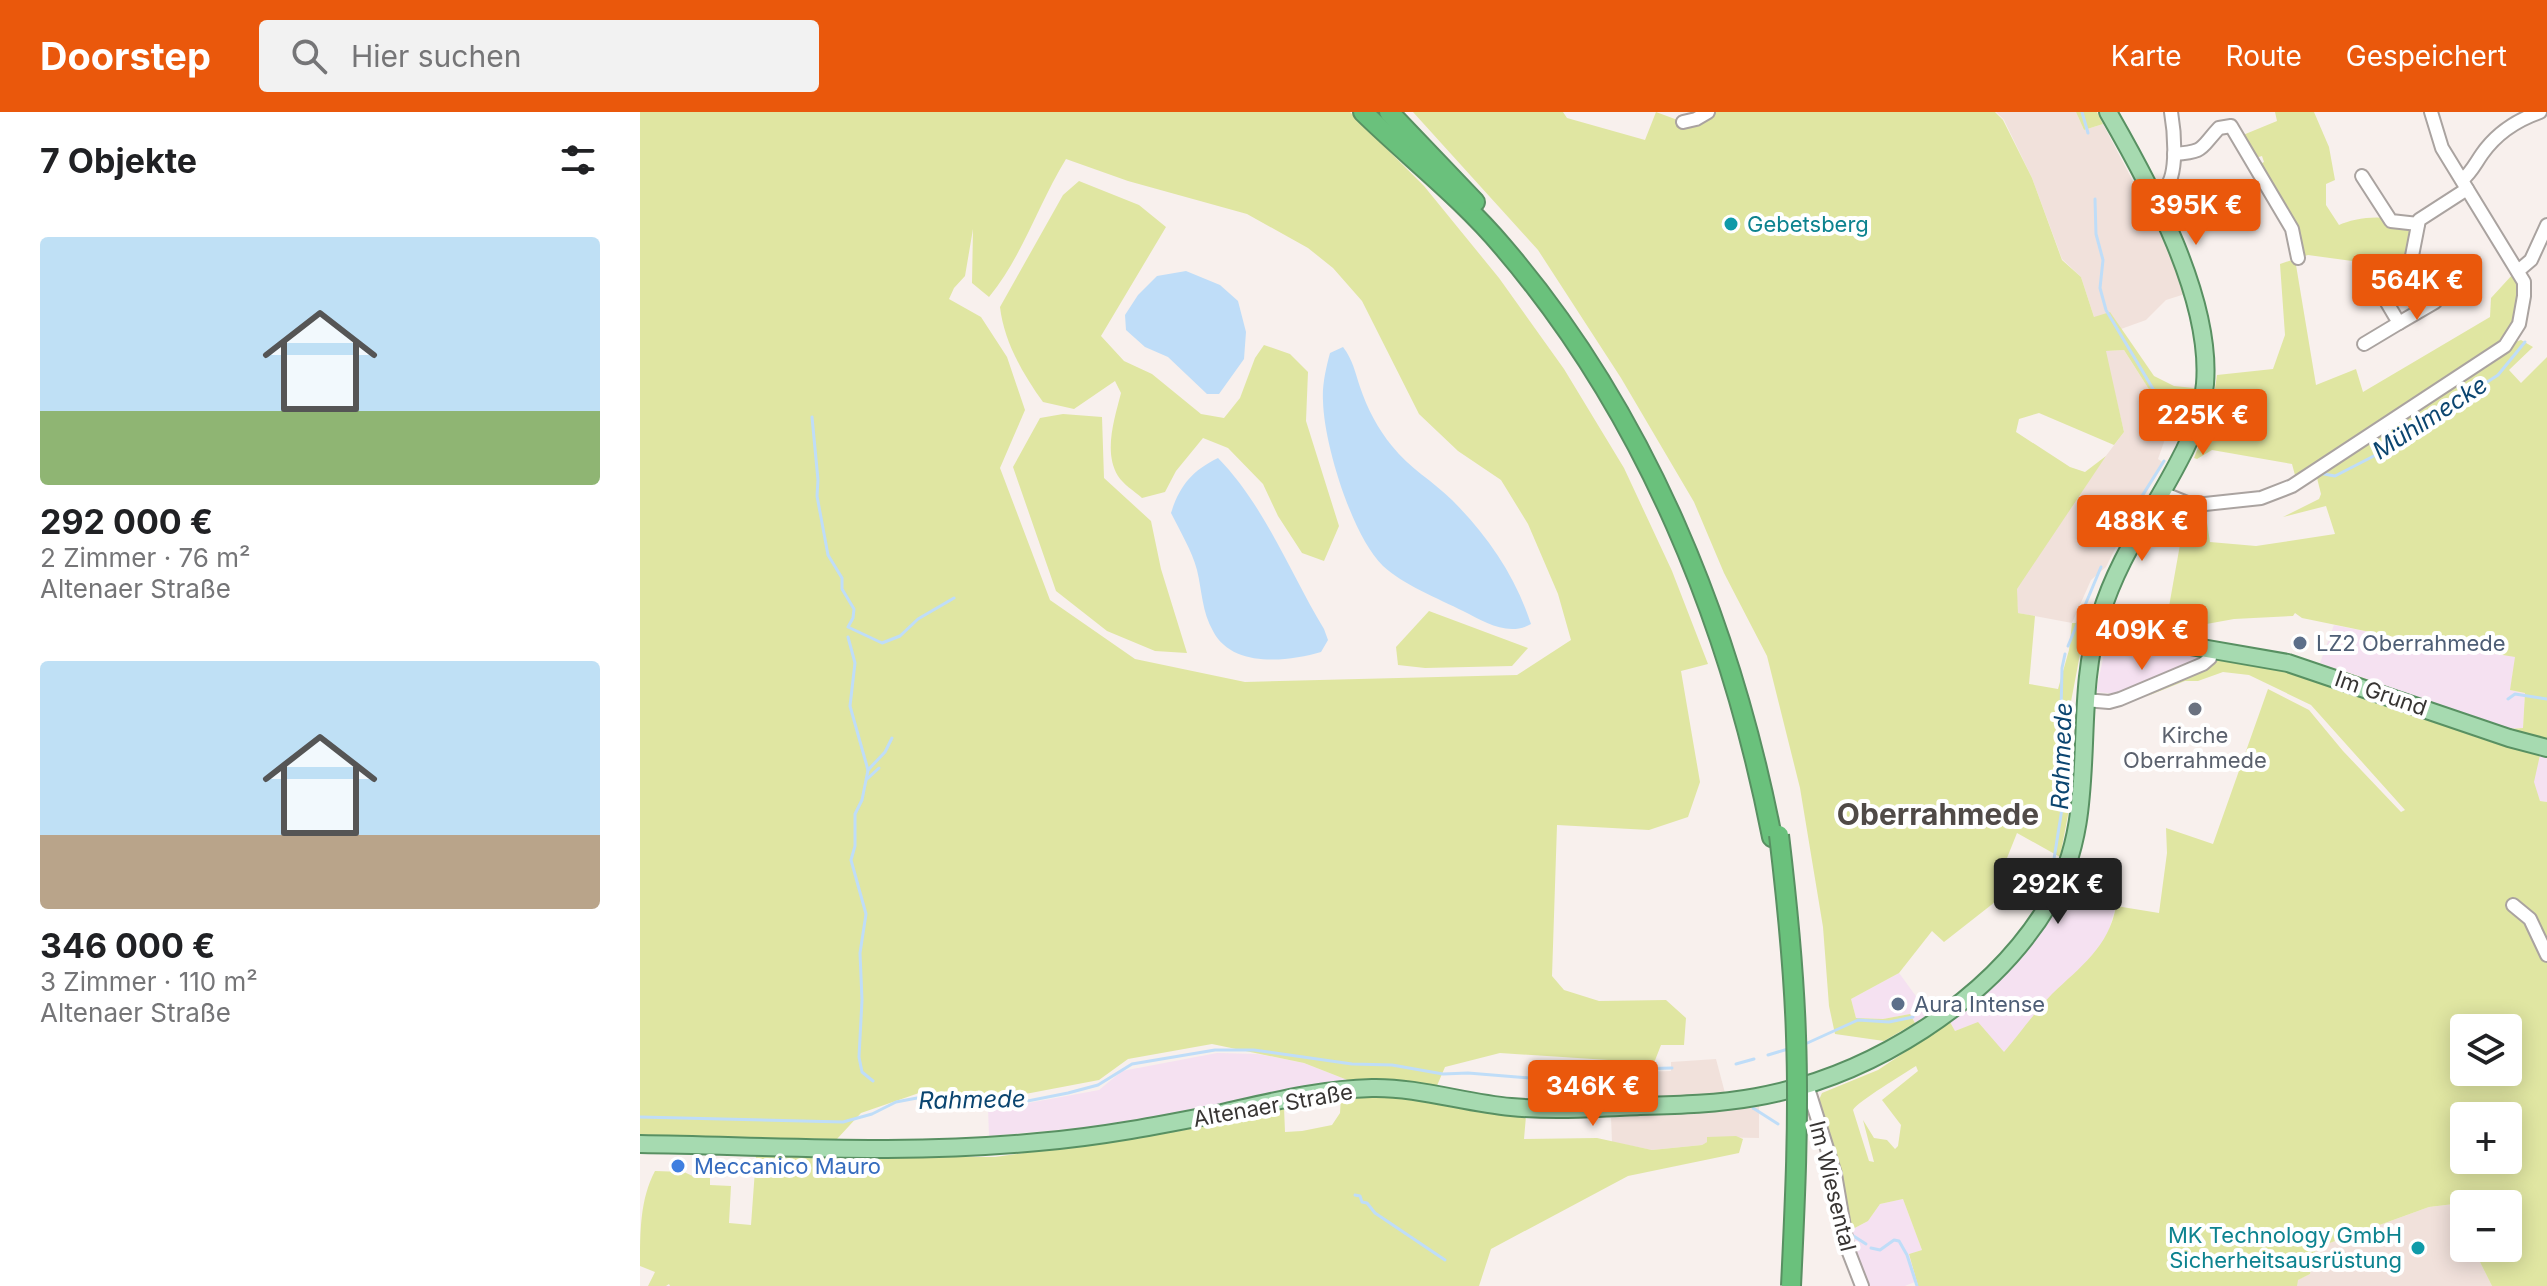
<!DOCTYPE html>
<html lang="de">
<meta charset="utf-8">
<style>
:root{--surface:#fff;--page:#f2f2f2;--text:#202124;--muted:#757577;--accent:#ea580c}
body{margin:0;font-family:Inter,sans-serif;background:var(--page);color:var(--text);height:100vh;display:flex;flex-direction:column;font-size:30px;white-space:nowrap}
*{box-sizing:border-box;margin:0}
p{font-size:26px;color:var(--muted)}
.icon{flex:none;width:44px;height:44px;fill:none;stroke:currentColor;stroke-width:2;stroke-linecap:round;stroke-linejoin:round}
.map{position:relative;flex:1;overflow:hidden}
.details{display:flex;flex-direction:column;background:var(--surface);width:640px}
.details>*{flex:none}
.buttons{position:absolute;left:1810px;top:902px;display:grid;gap:16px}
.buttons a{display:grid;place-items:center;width:72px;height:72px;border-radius:8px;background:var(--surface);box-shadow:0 4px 20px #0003;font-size:40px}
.price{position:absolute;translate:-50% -68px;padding:0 18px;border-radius:8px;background:var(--accent);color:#fff;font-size:26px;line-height:52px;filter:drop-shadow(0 2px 4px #0008)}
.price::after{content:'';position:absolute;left:50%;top:48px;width:24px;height:18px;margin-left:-12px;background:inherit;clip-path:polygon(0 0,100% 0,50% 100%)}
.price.on{background:#222;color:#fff}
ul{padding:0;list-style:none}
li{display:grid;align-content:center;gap:16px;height:424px;padding:0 40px}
li span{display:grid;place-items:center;height:248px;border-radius:8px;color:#555}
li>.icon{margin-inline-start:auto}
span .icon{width:144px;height:144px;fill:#fffc;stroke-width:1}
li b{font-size:34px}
h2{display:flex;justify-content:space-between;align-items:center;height:96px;padding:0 40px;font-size:34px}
header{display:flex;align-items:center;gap:48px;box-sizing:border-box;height:112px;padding:0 40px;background:var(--accent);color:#fff}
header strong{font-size:38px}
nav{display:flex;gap:44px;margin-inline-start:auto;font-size:28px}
.search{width:560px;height:72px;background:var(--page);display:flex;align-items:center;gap:20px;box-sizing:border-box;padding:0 28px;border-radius:8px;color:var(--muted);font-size:30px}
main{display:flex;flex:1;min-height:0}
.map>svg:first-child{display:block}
</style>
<header>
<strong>Doorstep</strong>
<div class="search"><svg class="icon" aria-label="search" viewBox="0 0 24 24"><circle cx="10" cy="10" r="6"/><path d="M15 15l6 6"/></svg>Hier suchen</div>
<nav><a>Karte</a><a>Route</a><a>Gespeichert</a></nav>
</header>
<main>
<section class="details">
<h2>7 Objekte<svg class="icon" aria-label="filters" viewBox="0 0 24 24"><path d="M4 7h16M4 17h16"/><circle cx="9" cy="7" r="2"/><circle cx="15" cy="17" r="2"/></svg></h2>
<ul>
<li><span style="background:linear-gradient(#bfe0f5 70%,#8fb573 0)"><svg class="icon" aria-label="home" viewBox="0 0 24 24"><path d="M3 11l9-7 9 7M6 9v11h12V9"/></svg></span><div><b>292 000 €</b><p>2 Zimmer · 76 m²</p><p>Altenaer Straße</p></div></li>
<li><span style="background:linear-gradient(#bfe0f5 70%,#b9a48a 0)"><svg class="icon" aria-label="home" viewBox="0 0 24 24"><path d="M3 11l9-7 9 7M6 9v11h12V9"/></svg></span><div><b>346 000 €</b><p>3 Zimmer · 110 m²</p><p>Altenaer Straße</p></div></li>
</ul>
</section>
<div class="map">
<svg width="1907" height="1174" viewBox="0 0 1907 1174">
<rect width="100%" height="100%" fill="#f8f0ed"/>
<!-- commercial -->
<g fill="#f5e1f1">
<polygon points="1694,513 1764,527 1876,545 1870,578 1885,581 1883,616 1869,617 1680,551"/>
<polygon points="1492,529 1557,544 1560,548 1479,582 1456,580 1464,542 1475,532"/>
<polygon points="1900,643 1907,644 1907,690 1900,689 1893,670"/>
<polygon points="1432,766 1478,786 1467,825 1454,844 1410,885 1364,941 1338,911 1315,919 1310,910 1351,875 1386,837 1417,795"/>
<polygon points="1259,861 1289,902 1275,911 1270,902 1243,907 1216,906 1211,887"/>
<polygon points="577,941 618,942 664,951 710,969 507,1010 349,1024 348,996 367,995 459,978 482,959"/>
<polygon points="1263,1087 1282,1138 1269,1142 1277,1169 1265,1174 1226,1174 1218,1157 1209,1119 1228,1109 1240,1092"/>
</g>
<!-- built -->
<g fill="#f1e1db">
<polygon points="1356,0 1436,0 1444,18 1463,12 1530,140 1545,182 1526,188 1506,208 1481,217 1454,205 1441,165 1422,147 1392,66 1364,8"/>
<polygon points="1484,238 1517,290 1526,313 1524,330 1518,347 1524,351 1487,413 1466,455 1451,468 1432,511 1378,501 1376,477 1459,353 1484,320 1465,239"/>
<polygon points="1076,947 1085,981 954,989 909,989 911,970 965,961 1031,959 1031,950"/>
<polygon points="1119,994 1119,1026 1067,1025 1067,1030 1062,1033 1012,1038 972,1030 971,1006"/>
<polygon points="1840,1089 1840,1092 1824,1092 1824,1136 1840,1136 1840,1150 1852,1174 1657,1174 1657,1168 1670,1162 1676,1136 1789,1095"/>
</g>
<!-- green -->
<g fill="#e0e6a2" fill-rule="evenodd">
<path d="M0 0H710L784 74 859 166 924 257 984 356 1032 459 1068 552 1041 559 1060 670 1048 705 1009 718 917 713 912 864 924 878 959 889 1026 888 1046 906 1044 933H1021L1014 951 860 941 805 955 796 976 754 970 710 969 664 951 572 932 488 947 459 968 348 989 279 981 221 1001 197 1027 0 1025ZM426 47 488 69 607 102 668 136 693 156 722 189 779 302 818 339 861 368 888 412 918 482 931 528 877 563 605 570 495 547 410 488 360 356 385 298 367 245 341 205 309 187 314 176 325 164 333 117 332 171 349 185C381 147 399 91 426 47Z"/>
<polygon points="773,0 923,0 927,6 1005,28 1016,0 1043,10 1053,0 1355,0 1363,8 1392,66 1422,148 1441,165 1454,205 1470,200 1514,264 1534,274 1554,276 1552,302 1542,320 1526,313 1517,290 1484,238 1466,239 1484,320 1474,333 1399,301 1379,307 1376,320 1430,355 1445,360 1466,344 1377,477 1378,501 1395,504 1389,572 1418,577 1429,538 1432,511 1446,511 1429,600 1428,703 1420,745 1377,721 1367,746 1389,764 1360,791 1355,790 1304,830 1292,819 1259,861 1211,887 1216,906 1243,907 1270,902 1275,911 1244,929 1195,922 1189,894 1183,815 1160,676 1127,544 1084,461 1054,390 981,266 898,138"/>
<polygon points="1436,0 1457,0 1463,12 1444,18"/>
<path d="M1635 0H1674L1689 35 1695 68 1686 72V93L1699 113C1716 105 1759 99 1770 119 1774 129 1771 147 1771 157L1668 143 1661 145 1657 117 1618 53 1624 50 1622 44 1615 46 1603 23 1637 9Z"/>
<path d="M439 69 499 93 526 115 461 224 484 249 512 262 561 302 584 306 600 286 615 246 624 233 650 242 668 260 666 309 699 414 684 449 662 441 638 404 623 372 588 336 563 326 536 359 525 380 502 386C494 379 483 372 478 364 463 340 475 305 481 281L475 269 434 297 403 290C383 262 364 230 360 195L423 83Z"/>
<path d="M1655 147 1676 273 1716 257 1723 280 1850 205 1851 186 1873 162C1885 185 1874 211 1861 231L1656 367 1652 352 1572 338 1557 347 1554 346 1571 302 1577 263 1633 257 1645 223 1640 152Z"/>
<polygon points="1881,228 1893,235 1869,258 1881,271 1907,245 1907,632 1705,562 1706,560 1869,617 1883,616 1885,581 1870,578 1875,545 1764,527 1662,506 1655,501 1653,504 1594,507 1561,513 1564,531 1516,518 1525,517 1541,427 1527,418 1541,396 1565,398 1570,430 1616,434 1695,422 1686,394 1643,405 1679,387 1681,382 1677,366 1855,249 1875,230"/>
<polygon points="423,302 462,305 464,366 511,409 521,457 547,541 515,539 467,519 416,479 373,355 400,306"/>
<polygon points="789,499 888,536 872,554 785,556 758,553 756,535"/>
<path d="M1576 548 1663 563 1900 643 1894 670 1900 689 1907 690V1174H1852L1840 1150V1136H1868V1092H1840L1839 1089 1789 1095 1676 1136 1670 1162 1658 1168 1657 1174H1278L1269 1142 1282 1138 1263 1087 1240 1092 1228 1109 1209 1119 1196 1046 1178 990 1182 981 1238 958 1310 910 1315 919 1338 910 1364 940C1380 921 1395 900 1412 882 1440 855 1469 835 1476 794L1519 801 1527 741 1526 716 1573 732 1628 577 1669 598 1703 639 1761 700 1765 698 1671 593 1609 563 1583 560 1558 569H1545L1505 585 1568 555ZM1824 916H1868V960H1824ZM1276 954 1278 959 1242 988 1261 1013 1258 1034 1255 1037 1247 1028 1234 1026 1223 1008 1234 1050 1229 1049 1213 998C1217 990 1265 961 1276 954ZM1824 1004H1868V1048H1824Z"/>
<path d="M713 983C771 984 828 997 886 1004L884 1027 957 1026 1012 1038 1062 1033 1067 1030V1025L1096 1024 1103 1027 1099 1041 988 1064 851 1137 839 1174H30L29 1172 26 1174H8L15 1160 0 1154C0 1120 0 1087 15 1059L44 1060 57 1066H70V1073L91 1074 89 1111 111 1113 116 1044 202 1043 211 1054 227 1053 231 1045H355L540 1019 644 995 645 1020 662 1019 692 1013 700 1001 701 985Z"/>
</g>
<!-- water -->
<g fill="#bfddf8">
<polygon points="546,159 580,173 598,189 606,220 604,247 579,282 567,282 528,245 505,235 486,218 485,203 498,183 517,164"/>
<path d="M703 235C713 248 715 260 720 275 727 296 738 317 752 334 769 356 793 369 812 388 847 423 875 463 891 512 868 525 845 510 823 499 799 487 762 472 743 454 712 424 684 332 683 289 682 273 686 256 690 241Z"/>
<path d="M578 346C625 394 650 461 684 517L688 528 681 540C647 550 592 556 573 519 562 500 562 479 557 458 552 439 540 419 531 401 540 373 552 359 578 346Z"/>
</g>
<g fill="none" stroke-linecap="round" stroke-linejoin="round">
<!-- stream -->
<g stroke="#bfddf8" stroke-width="3">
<polyline points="1442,0 1448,21"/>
<polyline points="1455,87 1456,122 1463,148 1460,176 1466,198 1525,297 1530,327"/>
<polyline points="172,305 178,368 177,384 188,443 202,466 202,477 214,497 213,506 208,515 242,531 260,524 278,507 314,486"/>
<polyline points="1684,362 1695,364 1761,330 1789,303 1821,287 1858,263 1885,230"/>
<polyline points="1492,400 1524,349"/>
<polyline points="1477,426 1485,411"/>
<polyline points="208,525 215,551 210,594 228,658 222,688 215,702 215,734 211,748 226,802 220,841 222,888 219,945 222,960 233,969"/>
<polyline points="1428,534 1461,455"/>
<polyline points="1868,587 1875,582 1907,587"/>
<polyline points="228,658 245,640 252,626"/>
<polyline points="227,667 239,656"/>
<polyline points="1414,747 1424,684 1420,643 1422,556 1425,542"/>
<polyline points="1163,933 1218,908 1249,910 1273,905"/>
<polyline points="1128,943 1148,937"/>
<polyline points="1096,952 1114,947"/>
<polyline points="957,958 1032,956"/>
<polyline points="1113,996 1138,1012"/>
<polyline points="0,1005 203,1010 232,1002 256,990 277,986 342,993 372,992 428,981 458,973 492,952 575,938 614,938 712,952 752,953 803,962 828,961 913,968 944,961"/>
<polyline points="715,1083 720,1084 722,1090 727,1091 735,1101 805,1148"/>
<polyline points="1212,1123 1226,1132"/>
<polyline points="1231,1136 1240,1138 1254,1128 1259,1129 1267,1143 1277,1174"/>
</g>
<!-- minor casing -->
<g stroke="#aaa3a0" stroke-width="16">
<g id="minor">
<polyline points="1043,10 1056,7 1068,0"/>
<path d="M1534 42C1566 40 1560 36 1579 16L1591 14 1652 117 1658 146"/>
<polyline points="1722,64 1751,109 1778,112"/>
<path d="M1822 68C1831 61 1835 52 1842 42 1856 22 1877 8 1900 0"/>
<path d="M1512 82C1516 80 1520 79 1524 77 1539 65 1534 17 1531 0"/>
<polyline points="1878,159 1891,148 1907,113"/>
<polyline points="1759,211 1795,190 1771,149 1779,108 1827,77"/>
<polyline points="1724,232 1759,211 1733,167"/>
<polyline points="1520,380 1547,391 1565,392 1621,386 1652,374 1865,234 1879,212 1884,184 1884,170 1802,36 1791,0"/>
<polyline points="1445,588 1469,590 1480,587 1563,552 1570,546 1571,538"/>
<polyline points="1873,793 1890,807 1907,843"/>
<polyline points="1167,973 1195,1062 1208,1138 1222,1174"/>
</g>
</g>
<!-- major casing -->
<g stroke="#589062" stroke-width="20">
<g id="major">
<polyline points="1458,511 1533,531 1648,551 1869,626 1907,636"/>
<path d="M0 1032C132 1034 266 1043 398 1030 460 1025 521 1013 582 1001 631 990 682 977 732 976 778 975 825 991 871 995 914 999 957 996 1000 994 1039 993 1078 992 1116 985 1229 965 1351 890 1410 790 1462 703 1430 598 1460 505 1479 443 1510 405 1539 349 1552 325 1562 299 1565 272 1572 186 1510 73 1468 0"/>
</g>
</g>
<!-- highway casing -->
<g stroke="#589062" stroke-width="22">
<g id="highway">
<path d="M723 0C769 45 822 86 863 135 1006 302 1090 511 1132 725"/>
<polyline points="749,0 835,90"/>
</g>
</g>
<!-- minor -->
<use href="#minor" stroke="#fff" stroke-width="12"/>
<!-- major -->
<use href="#major" stroke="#a6dab0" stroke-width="16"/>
<!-- highway -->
<use href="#highway" stroke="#6ac17c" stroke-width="18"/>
<!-- highway-bridge casing -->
<g stroke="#589062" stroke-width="22" stroke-linecap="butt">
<path id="highway-bridge" d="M1139 723C1147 790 1154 857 1156 924 1159 1008 1155 1091 1151 1174"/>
</g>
<!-- highway-bridge -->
<use href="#highway-bridge" stroke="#6ac17c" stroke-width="18"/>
</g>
<!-- markers -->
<g fill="#0f9aa8" stroke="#fff" stroke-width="3">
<circle cx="1091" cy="112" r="8"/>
<circle cx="1778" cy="1136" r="8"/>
</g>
<g fill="#5c6f8a" stroke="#fff" stroke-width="3">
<circle cx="1660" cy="531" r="8"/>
<circle cx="1258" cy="892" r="8"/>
</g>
<circle fill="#6b7280" stroke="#fff" stroke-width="3" cx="1555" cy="597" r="8"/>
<circle fill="#3f7fe0" stroke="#fff" stroke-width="3" cx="38" cy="1054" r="8"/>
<g text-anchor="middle" stroke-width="8" stroke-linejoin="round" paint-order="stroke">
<!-- culture labels -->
<g font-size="22" fill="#0d838f" stroke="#fff" text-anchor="start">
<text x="1107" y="120">Gebetsberg</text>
<text x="1762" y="1131" text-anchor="end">MK Technology GmbH<tspan x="1762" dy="25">Sicherheitsausrüstung</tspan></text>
</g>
<!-- service labels -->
<g font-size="22" fill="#4e5e75" stroke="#fff" text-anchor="start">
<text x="1676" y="539">LZ2 Oberrahmede</text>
<text x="1274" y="900">Aura Intense</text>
</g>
<!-- street labels -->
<g font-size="22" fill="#383533" stroke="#fff">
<text transform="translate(1741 581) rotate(19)" y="8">Im Grund</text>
<text transform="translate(633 993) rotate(-10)" y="8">Altenaer Straße</text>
<text transform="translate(1193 1074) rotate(76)" y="8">Im Wiesental</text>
</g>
<!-- worship labels -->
<g font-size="22" fill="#5b616d" stroke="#fff">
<text x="1555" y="631">Kirche<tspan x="1555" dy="25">Oberrahmede</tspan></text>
</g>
<!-- shop labels -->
<g font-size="22" fill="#366cbe" stroke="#fff" text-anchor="start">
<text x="54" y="1062">Meccanico Mauro</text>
</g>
<!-- water labels -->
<g font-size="24" font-style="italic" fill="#0b4570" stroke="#fff">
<text transform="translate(1790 306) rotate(-33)" y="8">Mühlmecke</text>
<text transform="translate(1422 644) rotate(-88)" y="8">Rahmede</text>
<text transform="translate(332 988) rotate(-1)" y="8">Rahmede</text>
</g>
<!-- district labels -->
<g font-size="30" font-weight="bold" fill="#504a47" stroke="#fff">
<text x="1298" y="713">Oberrahmede</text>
</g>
</g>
</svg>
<div class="buttons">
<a><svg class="icon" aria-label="layers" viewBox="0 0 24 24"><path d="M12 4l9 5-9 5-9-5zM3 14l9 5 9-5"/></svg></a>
<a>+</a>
<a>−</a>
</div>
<b class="price" style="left:1556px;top:135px">395K €</b>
<b class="price" style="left:1777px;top:210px">564K €</b>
<b class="price" style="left:1563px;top:345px">225K €</b>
<b class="price" style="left:1502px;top:451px">488K €</b>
<b class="price" style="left:1502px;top:560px">409K €</b>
<b class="price on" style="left:1418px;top:814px">292K €</b>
<b class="price" style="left:953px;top:1016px">346K €</b>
</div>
</main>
